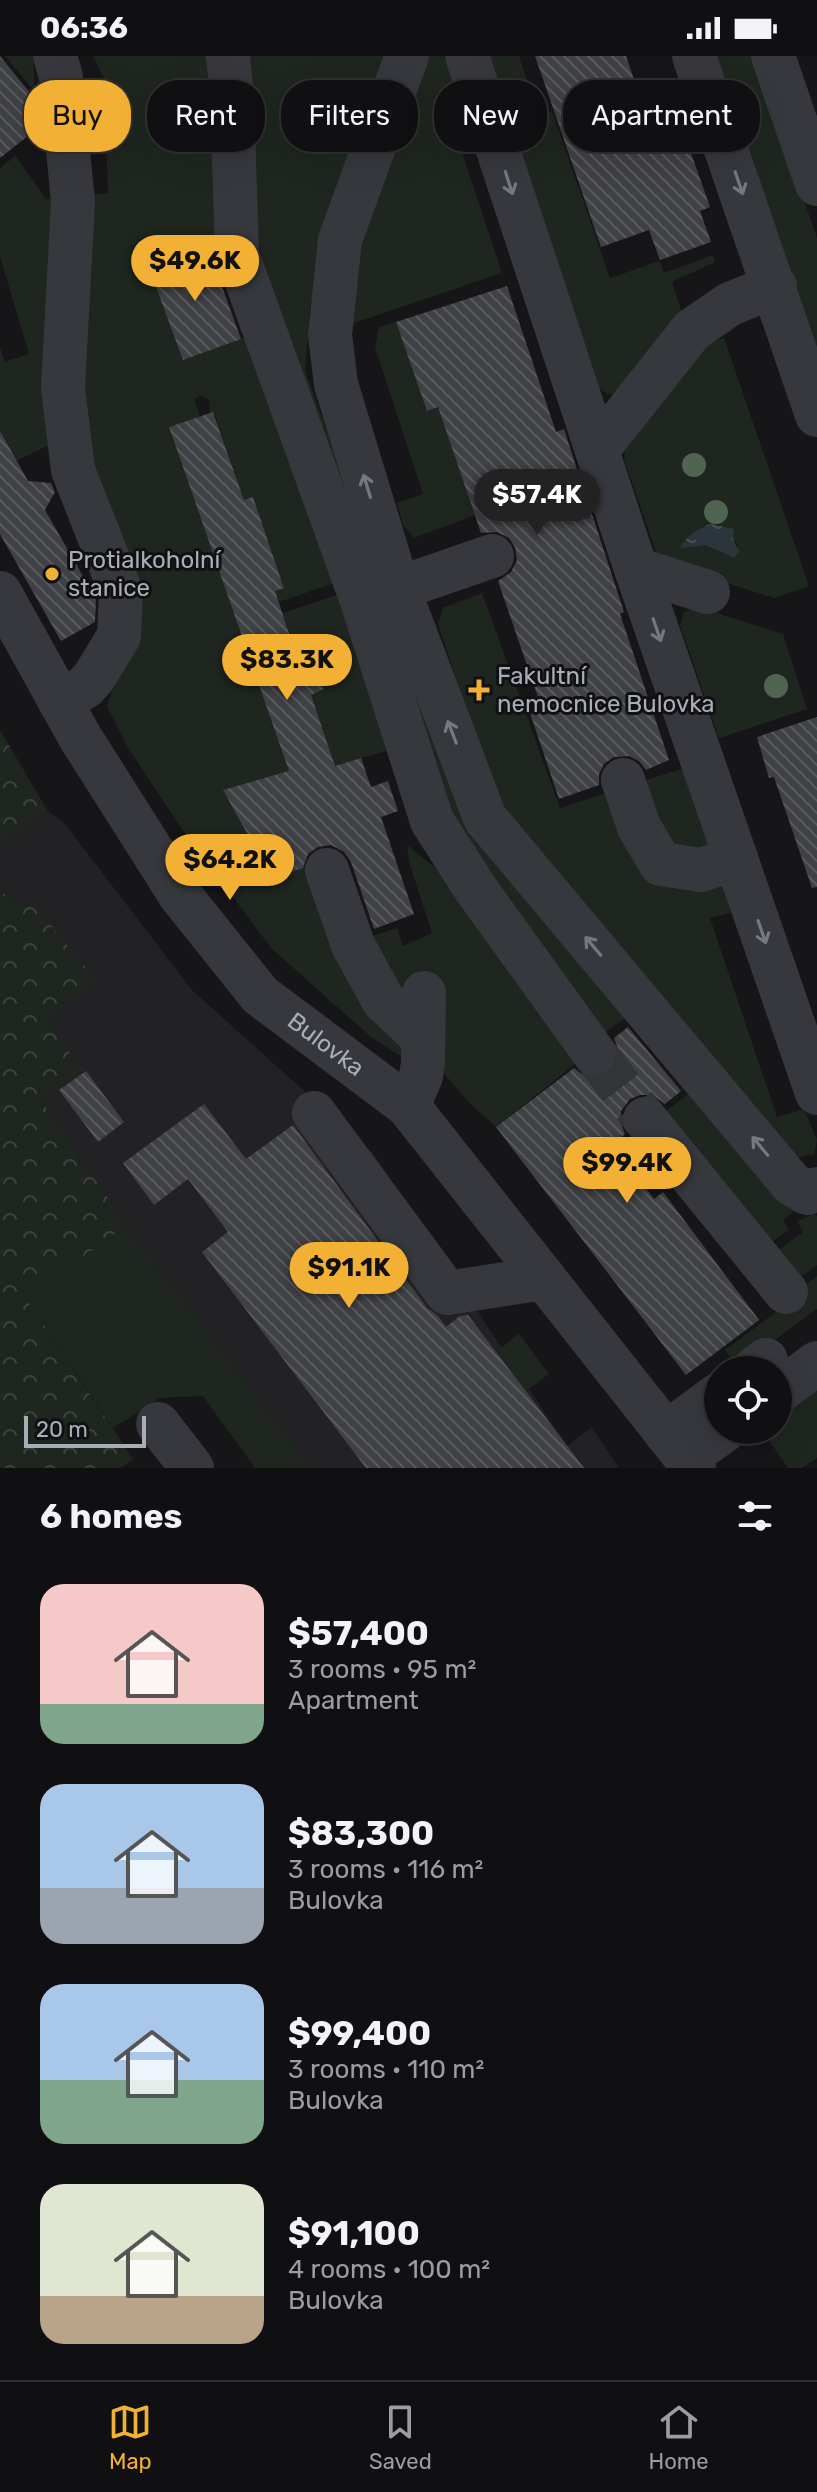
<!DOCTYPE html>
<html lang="en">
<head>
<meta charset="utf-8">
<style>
  body { margin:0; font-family:Rubik,sans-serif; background:#1e1e20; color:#f1f3f6; height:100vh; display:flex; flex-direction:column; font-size:30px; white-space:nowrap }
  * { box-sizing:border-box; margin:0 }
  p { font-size:26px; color:#9c9d9f }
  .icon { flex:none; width:44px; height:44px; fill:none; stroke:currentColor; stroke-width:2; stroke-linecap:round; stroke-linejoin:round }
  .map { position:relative; height:1412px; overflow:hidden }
  .details { display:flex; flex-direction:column; background:#101012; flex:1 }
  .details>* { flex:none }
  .hud { position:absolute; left:24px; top:24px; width:770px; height:72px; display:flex; gap:16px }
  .tools { position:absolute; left:704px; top:1300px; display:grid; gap:16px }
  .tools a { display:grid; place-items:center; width:88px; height:88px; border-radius:50%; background:#101012; box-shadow:0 8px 32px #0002,0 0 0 2px #303032; font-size:40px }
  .scale { position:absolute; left:24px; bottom:20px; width:122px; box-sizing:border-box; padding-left:8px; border:4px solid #a8adb8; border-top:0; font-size:22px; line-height:28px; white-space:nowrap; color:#a8adb8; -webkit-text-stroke:6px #111113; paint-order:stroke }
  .price { position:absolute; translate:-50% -68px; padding:0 18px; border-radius:28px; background:#f2b134; color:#111; font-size:26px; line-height:52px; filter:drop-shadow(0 2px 4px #0008) }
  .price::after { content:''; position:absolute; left:50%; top:48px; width:24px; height:18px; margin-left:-12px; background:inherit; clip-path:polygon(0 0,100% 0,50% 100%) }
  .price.selected { background:#222; color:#fff }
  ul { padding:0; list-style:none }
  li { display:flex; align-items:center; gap:24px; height:200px; padding:0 40px }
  li span { display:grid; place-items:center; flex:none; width:224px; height:160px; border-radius:24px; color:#555 }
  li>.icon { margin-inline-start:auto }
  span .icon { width:96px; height:96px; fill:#fffc; stroke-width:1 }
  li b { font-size:34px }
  h2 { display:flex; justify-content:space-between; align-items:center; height:96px; padding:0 40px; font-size:34px }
  .chip { padding:0 28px; border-radius:32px; background:#101012; box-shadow:0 8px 32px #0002,0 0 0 2px #303032; font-size:28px; line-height:72px }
  .chip.selected { background:#f2b134; color:#111 }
  .status { display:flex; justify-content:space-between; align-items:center; height:56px; padding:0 40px; background:#101012; direction:ltr }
  .status svg { height:22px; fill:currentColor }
  .tab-bar { display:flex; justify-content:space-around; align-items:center; height:112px; border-top:2px solid #303032; background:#101012; font-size:22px; color:#9c9d9f }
  .tab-bar a { display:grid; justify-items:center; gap:4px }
  .tab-bar .selected { color:#f2b134 }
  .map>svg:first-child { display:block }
</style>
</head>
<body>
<div class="status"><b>06:36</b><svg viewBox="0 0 49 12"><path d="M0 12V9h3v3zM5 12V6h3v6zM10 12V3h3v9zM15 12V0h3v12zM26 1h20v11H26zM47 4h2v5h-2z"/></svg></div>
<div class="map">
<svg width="817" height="1412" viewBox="0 0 817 1412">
  <defs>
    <pattern id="forest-crowns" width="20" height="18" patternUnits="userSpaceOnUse" patternTransform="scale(2)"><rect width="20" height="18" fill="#1e261f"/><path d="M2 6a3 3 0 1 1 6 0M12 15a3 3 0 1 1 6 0" fill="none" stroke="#3c433d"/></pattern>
    <pattern id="water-ripples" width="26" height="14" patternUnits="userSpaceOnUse" patternTransform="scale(2)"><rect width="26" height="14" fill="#2c353c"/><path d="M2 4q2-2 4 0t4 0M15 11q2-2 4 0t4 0" fill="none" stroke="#485056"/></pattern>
    <pattern id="building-back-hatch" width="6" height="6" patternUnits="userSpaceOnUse" patternTransform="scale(2)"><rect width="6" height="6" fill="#404145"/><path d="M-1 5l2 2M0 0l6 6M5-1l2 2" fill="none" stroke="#595a5e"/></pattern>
  </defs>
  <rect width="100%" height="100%" fill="#161618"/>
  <path fill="#222225" d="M47,754L65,768L192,934L373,1097L567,1390L592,1371L619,1412H312L127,1170L40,1043L45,965L39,855L0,836V792Z"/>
  <g fill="#1e261f" fill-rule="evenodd">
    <path d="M5,0H33L35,36Z"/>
    <path d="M93,0H207L221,186L150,212L183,304L254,278L337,526L279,546L275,535L284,531L253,441L244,444L214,356L210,357L209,344L201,340L194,343L200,360L169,371L293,726L268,721L224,734L272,821L310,809L338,891L397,872L403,890L432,877L409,806L407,789L456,829L588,998L496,1071L466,1044L431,1001L414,1008L372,982L271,892L179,769L127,690L107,651L115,623L133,591L54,420L47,390L0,413V291L5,306L29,298L0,201V113L15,99L46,143L108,137L104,23Z"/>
    <path d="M243,0H397L325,173L310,252L305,315L353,445L330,420L259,192Z"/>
    <path d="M427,0H444L466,67L454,72L502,217L345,270L358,191Z"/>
    <path d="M488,0H519L539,59L552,55L610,222L660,205L664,217L713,199L715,206L672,226L681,254L622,335L614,339L604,336L599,331Z"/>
    <path d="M711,0H754L817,182V314Z"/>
    <path d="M396,266L427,354L438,351L475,459L414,482L403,469L397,447L423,438L375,291L379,271Z"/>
    <path d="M724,282L809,530L774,542L667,508L656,496L624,403L626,384L687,294ZM703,470L733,474V482L738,489L734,502L705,489L683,486Z"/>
    <path d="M482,537L560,752L687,711L738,855L710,862L777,1061L804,1053L817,1084L814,1098L799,1101L784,1099L517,778L490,728L438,567L443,552Z"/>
    <path d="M340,538L389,694L335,710L311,639L324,632L315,607L300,610L283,557Z"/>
    <path d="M698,551L783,578L807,653L719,682L680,569L684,556Z"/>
    <path d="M403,615L474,760L638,954L599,980L453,762Z"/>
    <path d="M697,1031L799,1151L783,1164L789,1174L771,1187L662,1058Z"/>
    <path d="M813,1158L817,1160V1209L796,1225L776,1196L803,1176L797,1165Z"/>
    <path d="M127,1170L312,1412H255L203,1340L160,1342L113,1372L25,1241Z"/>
    <path d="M817,1220V1253L738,1311L725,1294L779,1254L781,1248Z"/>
    <path d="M519,1278L549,1318L526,1335L496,1296Z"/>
    <path d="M817,1331V1402L801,1412H788L762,1374H778V1360Z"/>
  </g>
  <g fill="url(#forest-crowns)">
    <path d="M0,674L47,754L0,792Z"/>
    <path d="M0,836L39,855L96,924L46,965L82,1013L40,1043L127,1170L25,1241L133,1403L120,1412H0Z"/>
  </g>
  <path fill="url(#water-ripples)" d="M711,468L734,473L733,482L739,496L734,502L705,489L680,492C685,481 700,471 711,468Z"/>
  <g fill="url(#building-back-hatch)">
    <path d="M0,0L35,43L38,72L0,102Z"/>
    <path d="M535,0H626L651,74L680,66L710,151L700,155L711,186L660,204L649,174L601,191Z"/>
    <path d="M212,189L213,206L241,283L183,304L149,212Z"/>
    <path d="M507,230L556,376L564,373L580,423V459L591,455L624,556L620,558L669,704L646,714L639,705L629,700L614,701L604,708L599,718V729L559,743L529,654L541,650L498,525L511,516L517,504L515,491L509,482L497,476L481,477L438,351L427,355L396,266Z"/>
    <path d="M213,356L244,444L253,441L284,532L275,535L300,610L315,607L324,633L311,639L335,710L361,702L371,731L388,725L398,755L381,761L414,858L374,873L351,806L344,796L331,789L318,791L308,798L303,812L272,822L223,734L289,715L169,371Z"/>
    <path d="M0,375L28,425L51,427L55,436L45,454L96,543L95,566L61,585L0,478Z"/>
    <path d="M817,661V831L812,832L774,721L769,722L757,681Z"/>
    <path d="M628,971L681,1035L665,1048L653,1039H640L630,1043L621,1055V1068L625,1078L614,1088L654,1143L663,1136L759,1264L686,1319L496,1071L574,1012L583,1019L596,1022L609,1017L616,1008L619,995L614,982Z"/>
    <path d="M86,1015L124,1066L98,1086L59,1034Z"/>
    <path d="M204,1048L246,1103L293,1069L427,1252L438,1260L446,1271L460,1260L468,1259L584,1412H366L202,1196L228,1176L188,1123L154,1149L123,1107Z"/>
  </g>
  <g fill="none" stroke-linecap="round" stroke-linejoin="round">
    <path stroke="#333438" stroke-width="44" stroke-dasharray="44 22" stroke-linecap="butt" d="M594,997L645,1063"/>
    <g stroke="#37383d" stroke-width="44">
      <path d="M55,0L61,21L73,146L63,332L73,414L121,536L119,580L94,621L85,631L60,646"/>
      <path d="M228,0L232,40L237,198L362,545L492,500"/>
      <path d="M407,0L340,184L330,279L336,328L398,532L485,762L792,1128L807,1137L817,1133"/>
      <path d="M467,0L636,513L817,1037"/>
      <path d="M694,0L817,359"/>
      <path d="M773,0L817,128"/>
      <path d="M597,394L692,274L730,248L775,230"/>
      <path d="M636,513L708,536"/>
      <path id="s1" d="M0,537L80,681L180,839L260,939L408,1050L694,1412"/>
      <path d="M362,545L432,765L475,832L594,997"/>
      <path d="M623,724L639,771L661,808L701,814L736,802"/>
      <path d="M327,814L353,889L383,944L423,982"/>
      <path d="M408,1050L421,1020L423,1007L424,937"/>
      <path d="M314,1057L447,1237L544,1222"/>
      <path d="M645,1063L786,1236"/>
      <path d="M753,1314L766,1304"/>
      <path d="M778,1336L817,1307"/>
      <path d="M158,1368L192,1412"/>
      <path d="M666,1377L718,1339"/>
      <path d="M686,1402L725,1374"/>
    </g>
  </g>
  <g fill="#506452">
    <circle cx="694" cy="409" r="12"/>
    <circle cx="716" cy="456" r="12"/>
    <circle cx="776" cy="630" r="12"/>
  </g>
  <defs><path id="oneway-shaft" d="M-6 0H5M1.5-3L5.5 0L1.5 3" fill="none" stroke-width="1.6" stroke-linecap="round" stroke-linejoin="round" transform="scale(2)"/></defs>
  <g stroke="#757881">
    <use href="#oneway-shaft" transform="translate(509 127) rotate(72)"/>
    <use href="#oneway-shaft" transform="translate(739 127) rotate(71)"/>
    <use href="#oneway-shaft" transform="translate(367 430) rotate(-107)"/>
    <use href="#oneway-shaft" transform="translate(657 574) rotate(71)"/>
    <use href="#oneway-shaft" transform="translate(452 676) rotate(-111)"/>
    <use href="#oneway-shaft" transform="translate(762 876) rotate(71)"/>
    <use href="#oneway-shaft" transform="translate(593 890) rotate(-130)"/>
    <use href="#oneway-shaft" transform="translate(760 1090) rotate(-130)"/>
  </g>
  <g fill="#f2b134" stroke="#111113" stroke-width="3">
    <circle cx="52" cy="518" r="8"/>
    <path d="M475 622h8v8h8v8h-8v8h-8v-8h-8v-8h8z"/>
  </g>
  <g text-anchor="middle" stroke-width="6" stroke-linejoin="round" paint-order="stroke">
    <g font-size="24" fill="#a8adb8" stroke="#111113" text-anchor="start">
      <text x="68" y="512">Protialkoholní<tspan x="68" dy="28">stanice</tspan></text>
      <text x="497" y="628">Fakultní<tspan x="497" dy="28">nemocnice Bulovka</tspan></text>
    </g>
    <g font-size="24" fill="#a8adb8" stroke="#111113">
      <text dy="8" stroke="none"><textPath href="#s1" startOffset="562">Bulovka</textPath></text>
    </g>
  </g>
</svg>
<div class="tools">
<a><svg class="icon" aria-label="locate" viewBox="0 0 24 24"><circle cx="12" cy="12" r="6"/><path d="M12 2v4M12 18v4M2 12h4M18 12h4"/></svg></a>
</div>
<div class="scale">20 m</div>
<b class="price" style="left:195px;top:247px">$49.6K</b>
<b class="price selected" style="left:537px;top:481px">$57.4K</b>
<b class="price" style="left:287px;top:646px">$83.3K</b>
<b class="price" style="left:230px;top:846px">$64.2K</b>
<b class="price" style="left:627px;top:1149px">$99.4K</b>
<b class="price" style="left:349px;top:1254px">$91.1K</b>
<div class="hud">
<a class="chip selected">Buy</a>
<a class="chip">Rent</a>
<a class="chip">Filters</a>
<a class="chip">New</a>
<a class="chip">Apartment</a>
</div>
</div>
<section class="details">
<h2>6 homes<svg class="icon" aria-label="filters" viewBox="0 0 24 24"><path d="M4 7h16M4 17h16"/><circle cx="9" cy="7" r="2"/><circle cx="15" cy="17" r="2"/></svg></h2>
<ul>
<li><span style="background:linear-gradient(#f6c9c9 75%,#7fa58c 0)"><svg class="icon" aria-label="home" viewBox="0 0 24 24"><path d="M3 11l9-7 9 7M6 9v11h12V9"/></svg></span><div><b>$57,400</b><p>3 rooms · 95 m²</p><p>Apartment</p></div></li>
<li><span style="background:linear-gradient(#a9c7e8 65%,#9aa5b1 0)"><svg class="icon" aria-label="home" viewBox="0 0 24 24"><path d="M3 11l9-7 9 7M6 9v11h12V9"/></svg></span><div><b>$83,300</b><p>3 rooms · 116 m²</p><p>Bulovka</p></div></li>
<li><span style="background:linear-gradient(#a9c7e8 60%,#7fa58c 0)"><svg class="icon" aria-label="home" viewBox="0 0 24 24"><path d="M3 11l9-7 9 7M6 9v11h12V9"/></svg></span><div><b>$99,400</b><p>3 rooms · 110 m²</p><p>Bulovka</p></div></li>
<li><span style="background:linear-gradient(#dfe7d0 70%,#b9a48a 0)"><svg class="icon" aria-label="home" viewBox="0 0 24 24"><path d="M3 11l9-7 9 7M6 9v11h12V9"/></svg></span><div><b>$91,100</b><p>4 rooms · 100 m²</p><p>Bulovka</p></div></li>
</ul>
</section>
<nav class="tab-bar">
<a class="selected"><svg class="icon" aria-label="map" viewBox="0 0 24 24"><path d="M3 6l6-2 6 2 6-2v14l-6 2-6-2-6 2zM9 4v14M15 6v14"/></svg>Map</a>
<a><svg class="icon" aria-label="saved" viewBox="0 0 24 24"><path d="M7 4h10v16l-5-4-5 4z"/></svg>Saved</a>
<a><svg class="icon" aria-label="home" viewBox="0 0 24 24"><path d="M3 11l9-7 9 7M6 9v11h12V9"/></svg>Home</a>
</nav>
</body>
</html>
